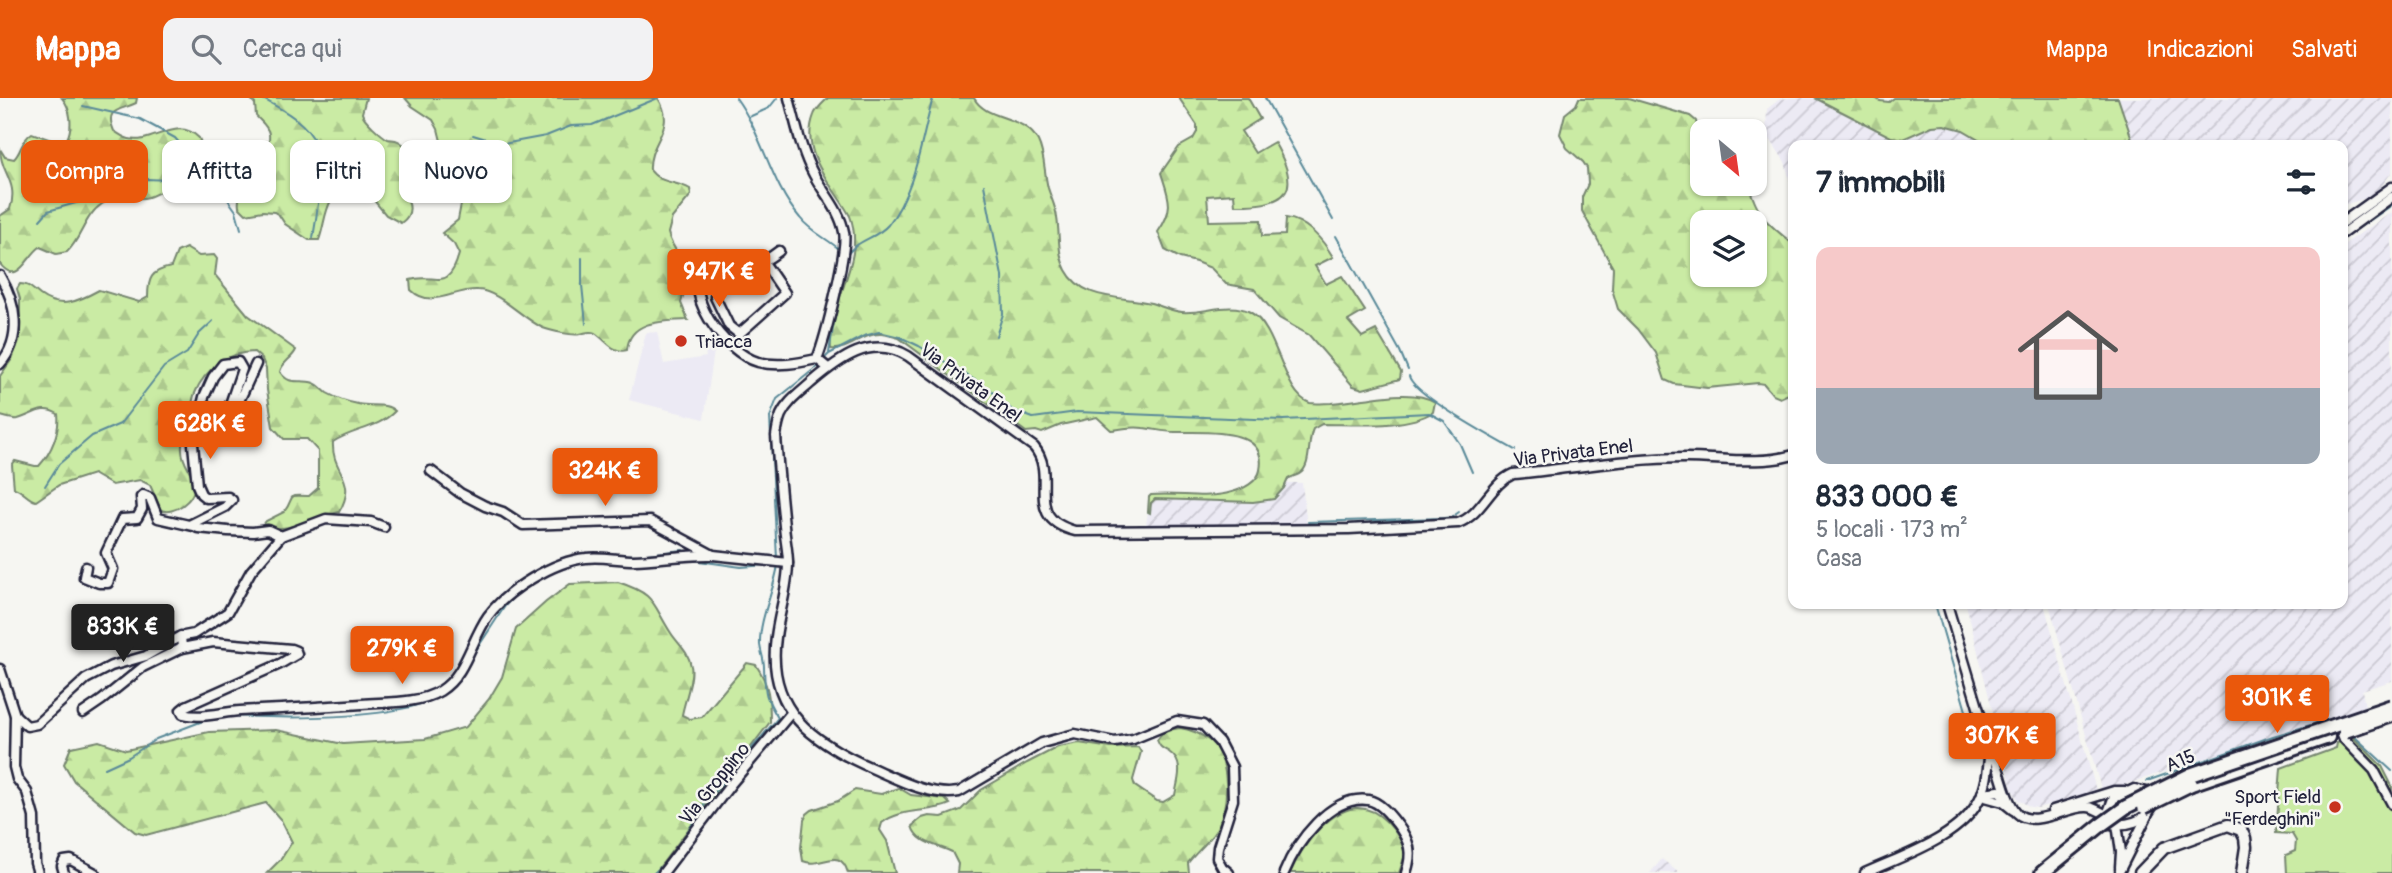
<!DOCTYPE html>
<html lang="it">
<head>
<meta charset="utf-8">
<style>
  body { margin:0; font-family:Pangolin,sans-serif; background:#f2f2f3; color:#1f2937; height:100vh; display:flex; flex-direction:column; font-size:26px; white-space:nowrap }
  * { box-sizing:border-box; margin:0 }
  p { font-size:23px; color:#747a83 }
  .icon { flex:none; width:38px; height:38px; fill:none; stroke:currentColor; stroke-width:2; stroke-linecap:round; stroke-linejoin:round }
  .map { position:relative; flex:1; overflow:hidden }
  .panel { position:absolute; left:1788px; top:42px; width:560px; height:469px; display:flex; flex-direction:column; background:#fff; border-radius:14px; box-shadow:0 2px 5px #0004 }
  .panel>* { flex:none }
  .banner { position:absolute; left:21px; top:42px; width:665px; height:63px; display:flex; gap:14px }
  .needle { width:46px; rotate:151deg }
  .fabs { position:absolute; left:1690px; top:21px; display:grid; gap:14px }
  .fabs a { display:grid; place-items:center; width:77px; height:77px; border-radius:14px; background:#fff; box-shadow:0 2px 5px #0004; font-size:35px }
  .price { position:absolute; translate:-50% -60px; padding:0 16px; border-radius:7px; background:#ea580c; color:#fff; font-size:23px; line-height:46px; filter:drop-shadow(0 2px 4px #0008) }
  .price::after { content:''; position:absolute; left:50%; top:42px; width:21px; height:16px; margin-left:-10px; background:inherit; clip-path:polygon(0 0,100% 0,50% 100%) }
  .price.active { background:#222; color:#fff }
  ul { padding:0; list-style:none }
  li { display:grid; align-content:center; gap:14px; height:371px; padding:0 28px }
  li span { display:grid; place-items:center; height:217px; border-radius:14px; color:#555 }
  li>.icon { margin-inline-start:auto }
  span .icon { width:126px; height:126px; fill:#fffc; stroke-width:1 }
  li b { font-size:30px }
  h2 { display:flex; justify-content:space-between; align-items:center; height:84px; padding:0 28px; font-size:30px }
  .tag { padding:0 24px; border-radius:14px; background:#fff; box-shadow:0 2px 5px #0004; font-size:24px; line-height:63px }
  .tag.active { background:#ea580c; color:#fff }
  header { display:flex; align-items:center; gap:42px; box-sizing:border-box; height:98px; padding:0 35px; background:#ea580c; color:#fff }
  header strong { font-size:33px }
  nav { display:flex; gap:38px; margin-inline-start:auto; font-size:24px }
  .search { width:490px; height:63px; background:#f2f2f3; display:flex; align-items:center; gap:18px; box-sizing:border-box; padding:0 24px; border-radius:14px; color:#747a83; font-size:26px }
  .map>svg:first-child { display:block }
</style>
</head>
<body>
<header>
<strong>Mappa</strong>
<div class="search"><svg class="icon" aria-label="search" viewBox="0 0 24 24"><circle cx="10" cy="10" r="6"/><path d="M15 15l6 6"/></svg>Cerca qui</div>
<nav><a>Mappa</a><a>Indicazioni</a><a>Salvati</a></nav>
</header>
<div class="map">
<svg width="2392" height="775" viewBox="0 0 2392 775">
  <defs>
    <pattern id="industrial-furrows" width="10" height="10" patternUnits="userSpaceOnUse" patternTransform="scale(1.75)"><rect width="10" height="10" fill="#eceaf4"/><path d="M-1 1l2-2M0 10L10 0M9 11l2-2" fill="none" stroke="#cac8d2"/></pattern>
    <pattern id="forest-firs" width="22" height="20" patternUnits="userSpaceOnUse" patternTransform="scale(1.75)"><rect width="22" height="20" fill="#caeba4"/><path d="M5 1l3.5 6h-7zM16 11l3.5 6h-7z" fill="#adc98e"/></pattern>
  </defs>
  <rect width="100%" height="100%" fill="#f6f6f2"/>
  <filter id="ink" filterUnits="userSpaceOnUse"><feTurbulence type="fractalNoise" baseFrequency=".0143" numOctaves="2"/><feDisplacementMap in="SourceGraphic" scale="14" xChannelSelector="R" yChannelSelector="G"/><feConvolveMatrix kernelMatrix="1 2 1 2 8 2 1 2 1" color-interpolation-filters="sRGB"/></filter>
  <g filter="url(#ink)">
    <path fill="#eceaf4" d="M657,234L664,266L706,259L704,250L715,247L704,321L629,302L646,235Z"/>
    <g fill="url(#industrial-furrows)">
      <path d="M1790,0H1815L1913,38L1932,28L1944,27L1963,32L1989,47H1794V99L1785,64L1766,35L1767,11L1780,1Z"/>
      <path d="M2118,0H2392V74L2374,98L2343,107V47H2134Z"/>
      <path d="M2392,114V583L2362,592L2365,609L2102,694L2049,506H2343V147Z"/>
      <path d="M1286,385H1302L1307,428L1145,433L1148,414H1150L1151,405L1155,401L1253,404L1284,390Z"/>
      <path d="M1966,506H2044L2096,692L2038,710L2031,709L2018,702L2012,691Z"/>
      <path d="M1662,761L1679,775H1650Z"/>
    </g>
    <g fill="url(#forest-firs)" stroke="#768670" stroke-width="2" fill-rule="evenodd">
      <path d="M62,0H137L136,5C120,13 104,10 114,33C119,36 124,40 129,41C153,47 177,17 199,40L201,45L199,62L174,74L169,89C161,93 153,99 144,100C127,102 119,95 102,106C84,118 82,140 67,154L56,156L40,149C27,158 18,189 0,166V118L10,111C19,83 0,75 0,51L5,59L14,61C22,53 21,42 32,35L57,44L67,41C73,29 71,10 62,0Z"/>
      <path d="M250,0H366L362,15C363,21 382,38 388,41C391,42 395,41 398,43C405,46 408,54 416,55C425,56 434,53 441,62C449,71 443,85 431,86C423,86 417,83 409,84L404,93C410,105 414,116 401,125L386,117L372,100H361L350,89C323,97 327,121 319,142H309L285,126L279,117L274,114L263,113L246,116L239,109C235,82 272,64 269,36C268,28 260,23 256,18L255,6Z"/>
      <path d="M405,0H658C678,31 648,43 650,72C660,86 676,83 690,91L691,97L672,120L668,135C671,150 683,160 690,174L681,205L688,222C664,223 629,222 627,252C613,256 606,242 595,235C589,232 586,235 580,236C573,238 551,233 543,230C523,221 499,193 478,192C456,190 431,212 411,192L410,182C435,174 448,196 459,156L454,146L442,135L458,122L462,101L455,86L453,59L442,47L438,31L433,22L412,8Z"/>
      <path d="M828,0H974C986,23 1024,16 1038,43C1045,57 1044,75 1048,90C1051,100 1056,109 1057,120C1060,137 1057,156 1066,172C1082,203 1123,198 1151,205C1161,208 1171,213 1182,214C1203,216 1230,203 1250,214C1279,230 1282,296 1310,305C1316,306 1325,305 1331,305C1361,304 1410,288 1435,304L1433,314C1406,331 1354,326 1322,326L1313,331C1307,343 1312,369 1299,376C1295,378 1291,379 1288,381L1284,390L1274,401L1253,404L1155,401L1151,405L1150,415L1148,414L1149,399L1151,397C1178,394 1205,402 1232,394C1243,391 1258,384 1260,372C1269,327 1201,335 1175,334C1164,334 1154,331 1143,330C1133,328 1121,331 1111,332L1097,319L1061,327L1042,335L1036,333L1026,334L899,240C893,239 887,236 881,236C862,235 850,253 831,251C826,206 867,163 850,118C833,87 799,56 814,17C816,11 823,5 828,0Z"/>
      <path d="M1179,0H1248L1260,21L1241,33L1255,55L1274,44C1302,92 1290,108 1235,107L1234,96L1207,98L1209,123L1261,122L1262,138L1285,137L1286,120C1306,122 1323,142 1333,159L1315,168L1326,186L1342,178L1365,213L1348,223L1362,239L1376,232L1401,274L1400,281L1363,291L1353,288L1309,237L1279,220L1254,191L1226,186L1211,170L1196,164L1180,160L1165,152L1158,134C1175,110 1169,100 1161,75L1179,49L1193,41L1197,34V27Z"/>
      <path d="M1579,0H1629L1690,18L1696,23L1698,36L1703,43V86H1748C1760,123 1766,123 1794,147L1793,294L1780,300L1773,297L1764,286L1758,285L1707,290L1674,286L1665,282L1656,255L1638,231L1618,211L1612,191L1613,170L1582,113V99L1588,86L1587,70L1583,64L1567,50L1560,36L1565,16L1576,7ZM1703,124H1755V177H1703Z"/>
      <path d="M1815,0H1875L1880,3L1889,4L1894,0H2118L2134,47H1989L1963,32L1944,27L1932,28L1903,41L1891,39Z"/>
      <path d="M186,150L199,158L214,157L217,161L215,177L248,217L296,252C292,261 282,264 280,274C290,289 300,280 314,285C319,287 323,292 327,295C336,300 348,304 358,306C371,309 386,304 395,313C378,331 352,331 333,344C331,375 359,380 339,414C318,418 282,438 263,427L266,423L284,414C297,397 284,397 309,398L318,390V353L307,341H284L273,329L267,292L266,271L262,261L254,254C228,254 205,271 195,295C192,301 192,309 191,316C187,328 181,338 182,352C182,366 193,374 195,387C196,401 173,418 161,412L150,387L140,382L112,387L93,376L59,387L36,403C27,401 23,392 14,390L12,367L15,363L35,368H39C52,354 60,333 58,316C42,306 33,317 18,321C13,322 6,319 0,318V278L12,261L20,240V201L17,191L20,186C29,186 32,191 40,197C60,212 79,203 99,192L139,204L148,199C148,180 151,173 171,169L177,154Z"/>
      <path d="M618,484C657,497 651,504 671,535C678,546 689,554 691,568C694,580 684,604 682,617L690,621L702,619L747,565L756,567C769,586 770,601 770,624L655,775H267L281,761L292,744L281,722L266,705L146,737L135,734L74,683L64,666L71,649L99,643L126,652L209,634L276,632L343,646L425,641L466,629L489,601L502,579L516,531L546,504L570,486Z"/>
      <path d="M1180,630C1189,631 1202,636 1210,643C1231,661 1230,710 1216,732C1209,744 1196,754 1188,765L1189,775H957L958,766L952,754C939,747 917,746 912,728L922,720L929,718L942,719L961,712L981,692L1027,665L1058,649L1079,645L1111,650L1138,649L1141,654L1133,682L1135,688L1157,703L1163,704L1175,697C1178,681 1185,665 1169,654C1162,650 1160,650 1157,642C1162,634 1170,631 1180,630Z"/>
      <path d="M899,690L911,697L945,701L950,706C928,716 902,709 882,725L880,732L887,743L895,775H848C840,747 821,771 803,763L801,750L804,722L807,716L812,712L838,703L855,692L881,696Z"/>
      <path d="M1355,710C1379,708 1401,735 1405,757L1399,775H1290C1302,749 1325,715 1355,710Z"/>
    </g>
    <path fill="#caeba4" stroke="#768670" stroke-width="2" d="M2353,639L2382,668L2392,688V775H2287L2286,757L2295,753L2296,743L2292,736L2276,735L2281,670L2336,650L2337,645Z"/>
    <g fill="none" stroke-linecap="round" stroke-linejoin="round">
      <g stroke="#5a8a99" stroke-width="2">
        <path d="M261,0C281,11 306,23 316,46C325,67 317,117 313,140"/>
        <path d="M736,0C763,37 770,85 800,120C810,133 826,140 839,151"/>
        <path d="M1265,0L1333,122"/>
        <path d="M83,8L140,21L175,40L226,99L236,113L241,131"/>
        <path d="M749,19L769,10L777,0"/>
        <path d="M473,37L503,46L546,38L571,28L592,27L658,0"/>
        <path d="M984,87L1002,178L1003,216L996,238"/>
        <path d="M40,122L48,113L83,103L106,93L131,88L147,81L169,82L193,75L203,78L211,84"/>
        <path d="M1336,138L1400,253L1408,272"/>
        <path d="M2343,141L2392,107"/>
        <path d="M846,159C855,142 876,141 888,127C916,92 921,42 933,0"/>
        <path d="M582,160V187L586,226"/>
        <path d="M829,255L837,205"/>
        <path d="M824,261L829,256L864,238L879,234L900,239L919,248L988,290L1012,312L1033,320L1077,314L1283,322L1429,315L1444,323L1460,346L1472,374"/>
        <path d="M1409,278C1413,296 1495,341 1515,352"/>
        <path d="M45,388L59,366L92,338L120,326L164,269L187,255L199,236L213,223"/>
        <path d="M1308,424L1444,420L1452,419L1459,414"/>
        <path d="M609,456L638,457L683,452L685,455"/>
        <path d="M777,461L770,319L777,301L818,268"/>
        <path d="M692,462L741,469L766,467"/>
        <path d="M1935,506L1973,637"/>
        <path d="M471,560L505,508L516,496"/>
        <path d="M230,618C276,620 424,625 452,588"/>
        <path d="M2354,638L2392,673"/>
        <path d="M105,670L129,659L156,641L208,621"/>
        <path d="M2147,683L2273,638L2334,620"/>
        <path d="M680,746L708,701L778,620C764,597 765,595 764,569C764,561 761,555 760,547C759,521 774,493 778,467"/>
        <path d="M654,775L666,764"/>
      </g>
      <defs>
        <g id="minor">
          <path d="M789,0C796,26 801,53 814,77C824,96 840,112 844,134C848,151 825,242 817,261L828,270"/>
          <path d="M2343,124L2392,89"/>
          <path d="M2343,135L2392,99"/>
          <path d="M779,153C759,168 739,181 718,162L710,163C675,192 726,255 758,264C778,269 798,265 817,261"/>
          <path d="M0,178C16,205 23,240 0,266"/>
          <path d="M715,199L729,228L739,236L785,195L763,163"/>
          <path d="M256,266L228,327L225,326V321L242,271L238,264L223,266L213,279L204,299L193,346L197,387L201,396L206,400L228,399L232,402L225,409L191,426L198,430L228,433L253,434L268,432L281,438"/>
          <path d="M431,373L460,395L485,408L503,414L523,427L650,423L713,457L788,465"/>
          <path d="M86,469L84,479L99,485H108L113,471L106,455L122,421L137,420L142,411L141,399L143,397L150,400L158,420L193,428"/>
          <path d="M1947,506L1990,649C2000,667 2004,701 2017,715C2033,731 2068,708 2087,709C2094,709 2100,714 2107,717"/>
          <path d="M181,538L182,550L213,544L291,551L296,553L297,556L280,566L186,608L181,612L183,616C201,621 222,614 240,613C281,611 321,609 362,606C387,604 418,606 440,593C466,577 471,542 488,518C507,492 554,463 586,460C602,458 618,462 634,462C661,461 687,456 713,457"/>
          <path d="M0,571L15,617L14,669L17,681L27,694L34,719L35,765L38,775"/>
          <path d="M83,615L102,602L143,569L182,550"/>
          <path d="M15,617L27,628L37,626L86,581L111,568L146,558L179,539L194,536L228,514L251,473L281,438L326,421L371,424L384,429"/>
          <path d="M2340,631L2344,641L2374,672L2392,706"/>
          <path d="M2134,691L2147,694L2152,709C2144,724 2127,728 2111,726L2107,717L2113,701Z"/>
          <path d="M1982,695L1999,693L2007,701"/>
          <path d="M1981,698L2003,704L2013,712"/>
          <path d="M2053,712L2114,693H2125"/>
          <path d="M2117,726L2121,754L2120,769"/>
          <path d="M2120,772L2147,718"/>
          <path d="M64,775L62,768L64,763L71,762L95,775"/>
          <path d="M663,775L731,686L791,615"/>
          <path d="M1229,775L1222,769L1217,760L1218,749L1233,702L1232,669L1219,644L1203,627L1177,623L1133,641L1115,644L1075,636L1042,645L959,694C931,699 899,682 874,671C813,645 766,612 776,539C779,514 788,490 788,465C788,453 785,441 784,428C781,398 778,368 776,338C777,331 778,324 781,317C787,304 800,295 811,285C839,261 871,236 908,258L1034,349C1059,379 1021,419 1075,433L1349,431L1458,425C1482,417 1490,386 1513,376C1570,371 1628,360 1686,360C1721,360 1759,367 1794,357"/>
          <path d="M1284,775C1296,745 1330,697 1368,702C1380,704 1390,717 1397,726C1410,743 1413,755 1406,775"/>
          <path d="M1865,775C1902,758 1960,740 1979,702C1988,686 1988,667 1990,649"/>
        </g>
        <path id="major" d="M2140,775L2164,750L2228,727L2241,732L2245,740L2246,749L2242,775"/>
        <g id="highway">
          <path d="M2191,686L2328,639"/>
          <path d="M2042,775L2101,727"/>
        </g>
      </defs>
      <use href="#minor" stroke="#22223b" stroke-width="13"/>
      <use href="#major" stroke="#22223b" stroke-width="15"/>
      <use href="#highway" stroke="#22223b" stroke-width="18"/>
      <use href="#minor" stroke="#f6f6f2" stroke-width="8"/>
      <use href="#major" stroke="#f6f6f2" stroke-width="10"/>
      <use href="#highway" stroke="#f6f6f2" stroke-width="12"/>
      <defs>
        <g id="highway-bridge">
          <path d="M2345,633L2392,617"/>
          <path d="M2144,709L2191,686"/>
          <path d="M2101,727L2126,709L2190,677L2392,608"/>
        </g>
      </defs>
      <use href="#highway-bridge" stroke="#22223b" stroke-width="18" stroke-linecap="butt"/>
      <use href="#highway-bridge" stroke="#f6f6f2" stroke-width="12"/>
    </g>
  </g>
  <g fill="#c8321e" stroke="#f6f6f2" stroke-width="2.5">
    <circle cx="681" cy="243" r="7"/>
    <circle cx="2335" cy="709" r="7"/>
  </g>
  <g text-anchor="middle" stroke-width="5" stroke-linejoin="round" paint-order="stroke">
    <g font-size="19" fill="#22223b" stroke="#f6f6f2" text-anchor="start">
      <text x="695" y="250">Triacca</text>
      <text x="2321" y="705" text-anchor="end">Sport Field<tspan x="2321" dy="22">"Ferdeghini"</tspan></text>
    </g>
    <g font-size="19" fill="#22223b" stroke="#f6f6f2">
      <text transform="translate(971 284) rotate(36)" y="7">Via Privata Enel</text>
      <text transform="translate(1573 354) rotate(-7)" y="7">Via Privata Enel</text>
      <text transform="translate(2180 662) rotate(-23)" y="7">A15</text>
      <text transform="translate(714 685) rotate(-51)" y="7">Via Groppino</text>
    </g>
  </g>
</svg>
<div class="fabs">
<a><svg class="needle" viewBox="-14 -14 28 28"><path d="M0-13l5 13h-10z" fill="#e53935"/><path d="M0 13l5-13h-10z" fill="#747a83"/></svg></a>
<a><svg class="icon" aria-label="layers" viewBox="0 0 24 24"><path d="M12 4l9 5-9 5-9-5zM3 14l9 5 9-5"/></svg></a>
</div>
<b class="price" style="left:719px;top:211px">947K €</b>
<b class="price" style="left:210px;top:363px">628K €</b>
<b class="price" style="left:605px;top:410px">324K €</b>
<b class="price active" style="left:123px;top:566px">833K €</b>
<b class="price" style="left:402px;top:588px">279K €</b>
<b class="price" style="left:2277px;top:637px">301K €</b>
<b class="price" style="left:2002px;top:675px">307K €</b>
<div class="banner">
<a class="tag active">Compra</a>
<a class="tag">Affitta</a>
<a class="tag">Filtri</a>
<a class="tag">Nuovo</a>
</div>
<section class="panel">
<h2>7 immobili<svg class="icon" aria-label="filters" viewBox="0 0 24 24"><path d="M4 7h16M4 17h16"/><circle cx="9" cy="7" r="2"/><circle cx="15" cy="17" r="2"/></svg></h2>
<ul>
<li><span style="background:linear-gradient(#f6c9c9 65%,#9aa5b1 0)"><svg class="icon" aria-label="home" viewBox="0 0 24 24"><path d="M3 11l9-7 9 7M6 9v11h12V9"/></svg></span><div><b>833 000 €</b><p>5 locali · 173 m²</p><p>Casa</p></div></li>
</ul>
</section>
</div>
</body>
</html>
